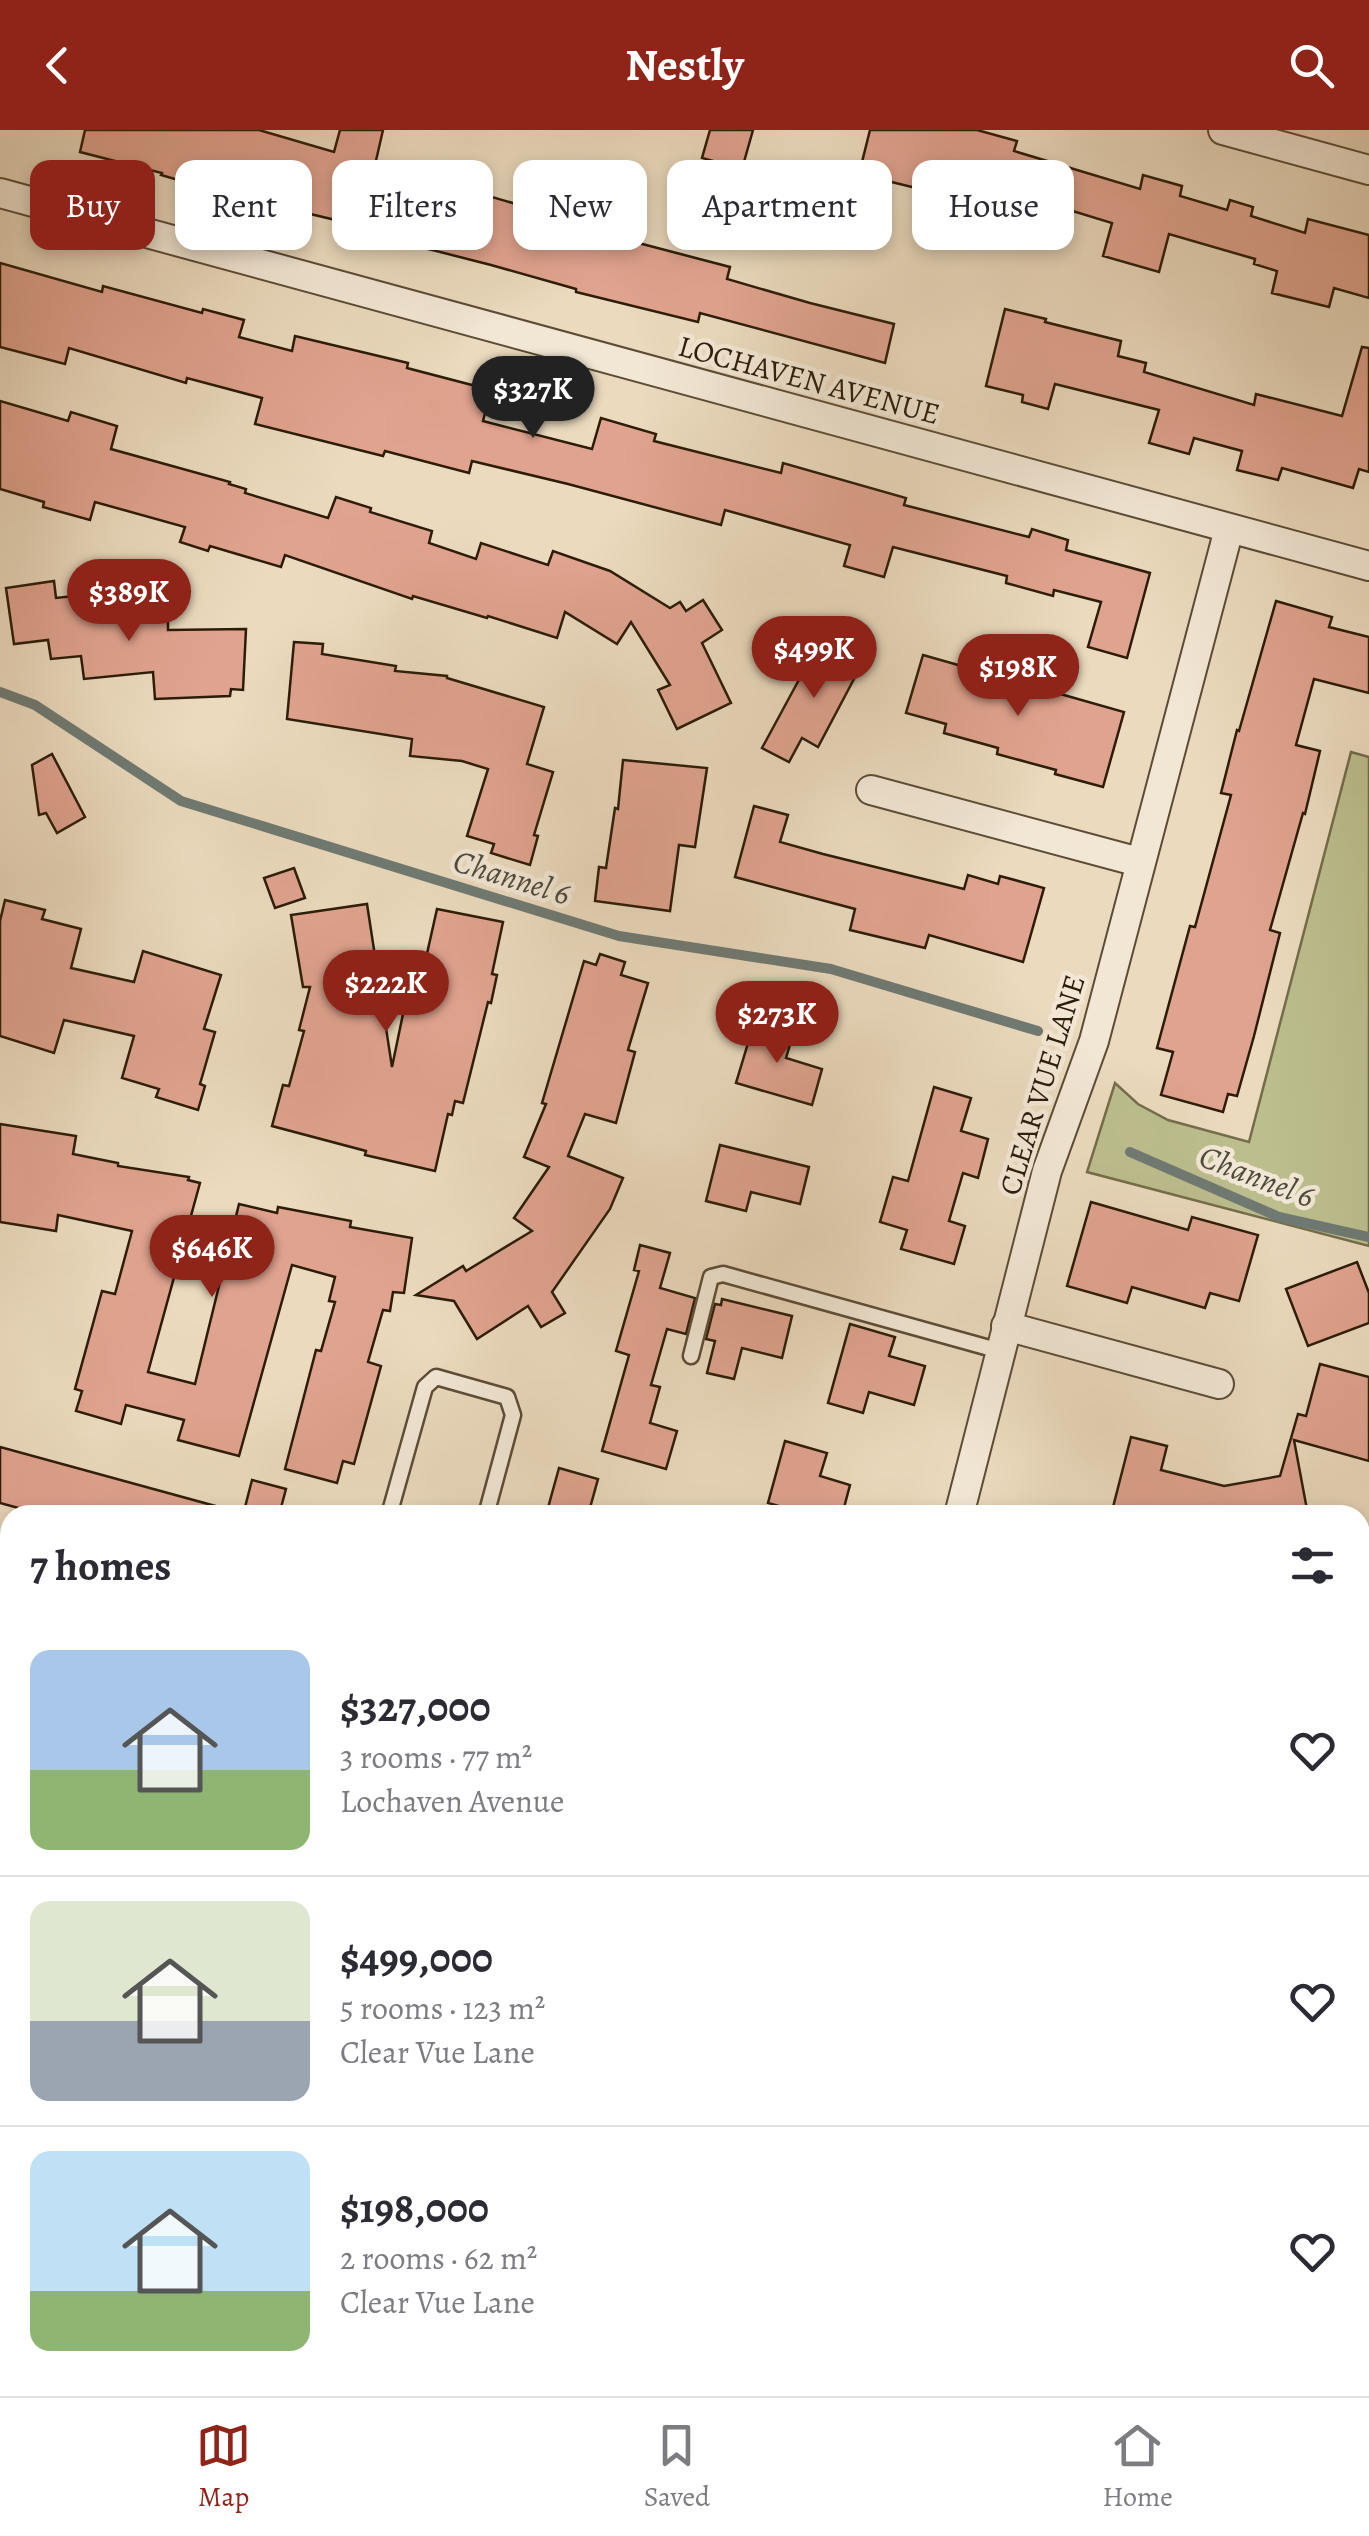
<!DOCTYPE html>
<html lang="en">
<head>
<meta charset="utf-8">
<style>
  body { margin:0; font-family:Alegreya,serif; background:#f2f2f3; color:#2b2b33; height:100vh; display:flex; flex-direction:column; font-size:38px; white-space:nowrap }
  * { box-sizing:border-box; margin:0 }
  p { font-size:32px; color:#7c7c81 }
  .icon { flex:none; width:55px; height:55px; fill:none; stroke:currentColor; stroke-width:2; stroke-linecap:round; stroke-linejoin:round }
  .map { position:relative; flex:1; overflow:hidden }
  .drawer { position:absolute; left:0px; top:1375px; width:1370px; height:892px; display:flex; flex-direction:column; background:#fff; border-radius:30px 30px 0 0; box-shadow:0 5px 15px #0003 }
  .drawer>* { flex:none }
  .guide { position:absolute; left:30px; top:30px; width:1310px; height:90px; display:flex; gap:20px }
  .price { position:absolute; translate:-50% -85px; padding:0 22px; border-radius:35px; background:#8f2418; color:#fff; font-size:32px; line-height:65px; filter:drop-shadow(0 2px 5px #0008) }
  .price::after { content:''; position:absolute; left:50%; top:60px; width:30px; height:22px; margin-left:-15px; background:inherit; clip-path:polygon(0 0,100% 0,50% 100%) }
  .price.active { background:#222; color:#fff }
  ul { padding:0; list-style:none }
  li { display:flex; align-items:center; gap:30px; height:250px; padding:0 30px }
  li+li { border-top:2px solid #e1e1e2 }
  li span { display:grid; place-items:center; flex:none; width:280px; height:200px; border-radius:20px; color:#555 }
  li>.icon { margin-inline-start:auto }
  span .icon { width:120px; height:120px; fill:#fffc; stroke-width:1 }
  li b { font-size:42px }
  h2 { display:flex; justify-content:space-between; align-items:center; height:120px; padding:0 30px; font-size:42px }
  .chip { padding:0 35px; border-radius:20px; background:#fff; box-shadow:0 5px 15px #0003; font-size:35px; line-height:90px }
  .chip.active { background:#8f2418; color:#fff }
  header { display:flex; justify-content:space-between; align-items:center; height:130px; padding:0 30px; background:#8f2418; color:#fff; font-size:45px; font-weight:600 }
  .dock { display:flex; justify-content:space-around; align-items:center; height:140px; border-top:2px solid #e1e1e2; background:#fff; font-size:28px; color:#7c7c81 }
  .dock a { display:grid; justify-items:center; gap:5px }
  .dock .active { color:#8f2418 }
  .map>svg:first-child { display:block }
</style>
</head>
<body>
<header><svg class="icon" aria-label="back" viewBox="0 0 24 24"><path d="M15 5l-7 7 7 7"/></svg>Nestly<svg class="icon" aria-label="search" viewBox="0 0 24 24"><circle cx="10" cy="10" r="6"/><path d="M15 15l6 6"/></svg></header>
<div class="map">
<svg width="1369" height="2266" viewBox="0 0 1369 2266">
  <rect width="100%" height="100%" fill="#ebdabe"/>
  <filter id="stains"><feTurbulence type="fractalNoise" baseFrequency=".002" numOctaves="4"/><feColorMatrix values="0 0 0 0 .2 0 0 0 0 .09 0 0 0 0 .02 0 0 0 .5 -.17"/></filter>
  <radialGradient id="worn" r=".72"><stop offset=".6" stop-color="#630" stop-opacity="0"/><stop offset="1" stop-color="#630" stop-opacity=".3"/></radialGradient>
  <g fill="#bcbe8e" stroke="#746d4b" stroke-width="2.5">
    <path d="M1351,622L1369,627V1116L1087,1042L1115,953L1138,974L1168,990L1249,1012Z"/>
    <path d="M1369,1437V1927L1360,1924V1471Z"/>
  </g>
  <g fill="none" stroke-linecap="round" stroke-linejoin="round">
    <g stroke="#6f7a73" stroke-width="10">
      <path d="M0,562L35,575L181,671L619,806L831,839L1038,901"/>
      <path d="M1130,1022L1279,1087L1369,1107"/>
    </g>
  </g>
  <g fill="#e0a38f" stroke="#2c1c08" stroke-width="2.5">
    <path d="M85,0H259L334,22L340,0H383L372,48L419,59L420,53L460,63L461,58L592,96L597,80L637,90L631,111L730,137L727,149L810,173L894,194L885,233L700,183L698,192L576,162V159L491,135L405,113L407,107L285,78L284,81L161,45L162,43L80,22Z"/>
    <path d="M710,0H753L742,39L702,28Z"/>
    <path d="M870,0H977L1017,11L1014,21L1140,59L1143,45L1182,56L1180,66L1227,80L1230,70L1253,77L1251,86L1305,103L1308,89L1369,105V168L1334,158L1329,177L1272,163L1277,141L1254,134L1255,129L1169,104L1159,142L1103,126L1112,93L1004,60L1000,74L918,51L916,58L859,44Z"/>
    <path d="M0,133L102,162L103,156L202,183L203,179L244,190L239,207L292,221L295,206L408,233L407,238L491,260L483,291L592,319L601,288L656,304L654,311L781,343L783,333L906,368L904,375L1029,407L1032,399L1068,410L1066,420L1150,443L1127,528L1088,517L1101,472L1054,460L1053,466L1006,453L1007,446L893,417L884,447L844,436L850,415L725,380L721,395L568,354L472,331L469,343L385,321L383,326L255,294L262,268L187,248L186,253L69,218L65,234L0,217Z"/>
    <path d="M1005,179L1046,189L1045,192L1121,211L1118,226L1146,233L1144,242L1254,275L1256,264L1342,286L1362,217L1369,218V342L1359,339L1353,358L1282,338L1278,350L1237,340L1242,321L1194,308L1189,324L1149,313L1159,280L1055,254L1048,279L1022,272L1023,265L986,256Z"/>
    <path d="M0,271L68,291L71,282L117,296L111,319L230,352L229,354L246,359L245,363L328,388L336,367L371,378L370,382L432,401L429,413L476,429L481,413L548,435L553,421L610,441L670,478L680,472L686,481L703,470L722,500L702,513L731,573L677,599L658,560L670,555L631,492L617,514L565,482L557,508L488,486L487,488L413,466L412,469L285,425L281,437L210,416L208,421L180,412L185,397L95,372L90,390L43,377L44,372L0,359Z"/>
    <path d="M54,451L56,468L103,463L106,492L168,489V500L246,499L243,560L231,559L230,566L155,569L153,542L84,549L81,526L51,529L48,510L14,514L6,458Z"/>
    <path d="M1276,471L1332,487L1329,497L1369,507V563L1314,549L1296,615L1320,621L1305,684L1303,683L1270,800L1280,803L1254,906L1237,966L1228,964L1223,982L1161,965L1173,922L1157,918L1190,796L1195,797L1231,665L1221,663L1237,600L1239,601Z"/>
    <path d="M294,512L323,514L322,524L396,536L395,541L447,546V548L544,577L527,634L553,642L534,705L538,706L530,735L491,723L494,714L467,706L488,639L462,631L410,626L412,609L287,589Z"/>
    <path d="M829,512L864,530L818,617L802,608L789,632L762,618L814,522L822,527Z"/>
    <path d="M923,525L1124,582L1103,657L1055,644L1056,640L997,624L998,618L944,603L946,594L906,583Z"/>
    <path d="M52,624L85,687L57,703L46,683L39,685L32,635Z"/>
    <path d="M623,630L707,638L695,717L679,715L670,781L595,771L599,737L606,738L615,678L618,679Z"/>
    <path d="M754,676L788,685L780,712L823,724L964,759L968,745L998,754L1000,746L1044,758L1023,832L929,805L925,818L850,800L855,779L735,747Z"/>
    <path d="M294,738L305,768L275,778L264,748Z"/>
    <path d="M5,770L45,780L42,789L81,799L71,838L134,852L143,821L221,845L204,899L215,902L200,954L205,956L198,980L156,967L159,959L122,948L134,906L64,890L54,923L0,906V791Z"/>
    <path d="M367,774L392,937L415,826L426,828L437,779L503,792L492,844L497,845L491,873L488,872L463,973L455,971L452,985L448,984L435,1041L365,1025L366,1021L272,996L283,955L289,956L304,901L299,900L310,857H303L291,785Z"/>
    <path d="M600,824L625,832L621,845L648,853L628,920L635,922L616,993L585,984L568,1026L623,1048L610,1079L552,1162L565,1183L541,1197L528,1176L477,1209L454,1171L416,1165L463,1136L466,1141L532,1101L514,1088L549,1037L524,1027L546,974L542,973L584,831L596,835Z"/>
    <path d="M755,890L794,901L786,928L822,939L812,975L736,953Z"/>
    <path d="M934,957L971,968L961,1001L988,1009L978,1048L963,1043L949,1091L965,1096L954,1134L901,1119L907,1100L880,1092L893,1047L908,1051Z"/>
    <path d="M0,994L76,1006L73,1024L118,1033V1036L189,1047L188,1050L200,1053L148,1242L195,1254L239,1074L277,1083L278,1077L351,1091L350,1097L412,1108L404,1163L393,1162L390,1181L383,1180L368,1232L381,1236L354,1334L343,1331L337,1353L285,1339L316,1220L321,1221L335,1172L329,1171L335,1147L292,1135L239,1326L178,1310L184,1290L126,1275L121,1294L76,1281L82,1261L75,1259L102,1161L115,1164L132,1101L58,1085L56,1101L0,1092Z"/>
    <path d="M720,1015L809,1037L800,1074L751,1062L746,1081L706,1071Z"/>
    <path d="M1091,1072L1188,1100L1192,1087L1258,1105L1239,1171L1210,1163L1205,1178L1132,1157L1127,1173L1067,1156Z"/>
    <path d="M640,1115L670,1123L660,1158L695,1168L686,1204L667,1199L651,1255L660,1257L650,1293L677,1301L666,1339L602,1321L629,1225L616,1221L639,1141L634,1140Z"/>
    <path d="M1357,1132L1369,1163V1193L1308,1216L1286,1159Z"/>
    <path d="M722,1169L792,1186L782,1228L742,1218L734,1249L707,1243L715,1211L706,1209L715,1174L721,1175Z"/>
    <path d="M850,1194L895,1207L889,1226L925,1236L914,1275L869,1262L863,1283L828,1273Z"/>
    <path d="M1320,1234L1369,1247V1331L1294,1310L1308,1385H1111L1131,1307L1167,1316L1161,1340L1224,1356L1280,1346L1298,1284L1306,1286Z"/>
    <path d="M785,1311L827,1323L820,1346L850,1355L842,1385H810L768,1373Z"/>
    <path d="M0,1317L219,1377L218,1385H44L0,1373Z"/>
    <path d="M559,1338L598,1349L588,1385H546Z"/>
    <path d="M252,1350L286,1359L279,1385H243Z"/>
  </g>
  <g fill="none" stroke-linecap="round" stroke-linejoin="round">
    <defs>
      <g id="lane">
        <path d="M691,1226L711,1147L723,1144L1000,1221"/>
        <path d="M389,1385L425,1257L436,1247L507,1267L513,1285L486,1385"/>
        <path d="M255,2266L258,2258"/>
      </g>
      <g id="street">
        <path d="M1223,0L1369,40"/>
        <path d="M0,63L1369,436"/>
        <path d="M871,660L1139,732"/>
        <path d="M1006,1196L1219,1254"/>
        <path d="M959,1385L1047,1041L1094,911L1229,399"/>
        <path d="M0,1603L10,1605"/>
        <path d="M430,2266L432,2258"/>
        <path d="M733,2266L735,2258"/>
      </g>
    </defs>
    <use href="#lane" stroke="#5c4c36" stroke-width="19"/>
    <use href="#street" stroke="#5c4c36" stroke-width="32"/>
    <use href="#lane" stroke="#f2e7d5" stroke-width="14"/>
    <use href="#street" stroke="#f2e7d5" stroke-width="28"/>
  </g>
  <g text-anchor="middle" stroke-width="9" stroke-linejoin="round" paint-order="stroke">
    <g font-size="30" fill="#2c1c08" stroke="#f2e7d5">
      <text transform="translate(809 250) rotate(15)" y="10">LOCHAVEN AVENUE</text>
      <text transform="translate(1042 955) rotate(-73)" y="10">CLEAR VUE LANE</text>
    </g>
    <g font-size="32" font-style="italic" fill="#4d4b3d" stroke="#f2e7d5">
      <text transform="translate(512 747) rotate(17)" y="11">Channel 6</text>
      <text transform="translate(1257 1046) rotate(21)" y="11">Channel 6</text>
    </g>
  </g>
  <rect width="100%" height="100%" filter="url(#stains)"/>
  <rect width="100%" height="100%" fill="url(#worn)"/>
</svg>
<b class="price active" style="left:533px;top:311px">$327K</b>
<b class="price" style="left:129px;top:514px">$389K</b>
<b class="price" style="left:814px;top:571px">$499K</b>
<b class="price" style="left:1018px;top:589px">$198K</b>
<b class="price" style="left:386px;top:905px">$222K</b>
<b class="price" style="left:777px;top:936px">$273K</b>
<b class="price" style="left:212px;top:1170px">$646K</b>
<div class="guide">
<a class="chip active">Buy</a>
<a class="chip">Rent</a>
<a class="chip">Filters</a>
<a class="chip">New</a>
<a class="chip">Apartment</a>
<a class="chip">House</a>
</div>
<section class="drawer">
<h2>7 homes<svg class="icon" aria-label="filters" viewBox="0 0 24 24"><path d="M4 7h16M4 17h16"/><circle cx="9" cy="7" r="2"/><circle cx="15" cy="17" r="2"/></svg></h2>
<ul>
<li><span style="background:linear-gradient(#a9c7e8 60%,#8fb573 0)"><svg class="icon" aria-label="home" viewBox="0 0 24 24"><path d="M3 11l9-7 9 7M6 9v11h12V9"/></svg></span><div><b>$327,000</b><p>3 rooms · 77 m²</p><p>Lochaven Avenue</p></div><svg class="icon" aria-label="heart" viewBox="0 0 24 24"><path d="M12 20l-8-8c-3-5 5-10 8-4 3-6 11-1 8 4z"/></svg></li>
<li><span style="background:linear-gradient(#dfe7d0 60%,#9aa5b1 0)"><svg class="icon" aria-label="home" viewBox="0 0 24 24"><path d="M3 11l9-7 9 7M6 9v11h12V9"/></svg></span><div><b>$499,000</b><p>5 rooms · 123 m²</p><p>Clear Vue Lane</p></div><svg class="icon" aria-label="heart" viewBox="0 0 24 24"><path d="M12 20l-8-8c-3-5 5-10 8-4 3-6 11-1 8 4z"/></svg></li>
<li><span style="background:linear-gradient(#bfe0f5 70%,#8fb573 0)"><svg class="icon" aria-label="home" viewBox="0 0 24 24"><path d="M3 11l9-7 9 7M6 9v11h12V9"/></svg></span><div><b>$198,000</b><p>2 rooms · 62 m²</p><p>Clear Vue Lane</p></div><svg class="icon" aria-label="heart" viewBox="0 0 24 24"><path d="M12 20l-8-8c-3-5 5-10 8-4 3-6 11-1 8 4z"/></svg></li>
</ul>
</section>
</div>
<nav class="dock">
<a class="active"><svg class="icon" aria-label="map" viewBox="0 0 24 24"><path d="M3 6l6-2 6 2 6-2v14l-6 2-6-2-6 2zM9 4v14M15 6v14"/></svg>Map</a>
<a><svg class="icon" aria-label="saved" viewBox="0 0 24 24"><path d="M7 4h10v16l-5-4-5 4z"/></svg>Saved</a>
<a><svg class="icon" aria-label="home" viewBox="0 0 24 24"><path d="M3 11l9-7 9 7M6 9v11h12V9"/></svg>Home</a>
</nav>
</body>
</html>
